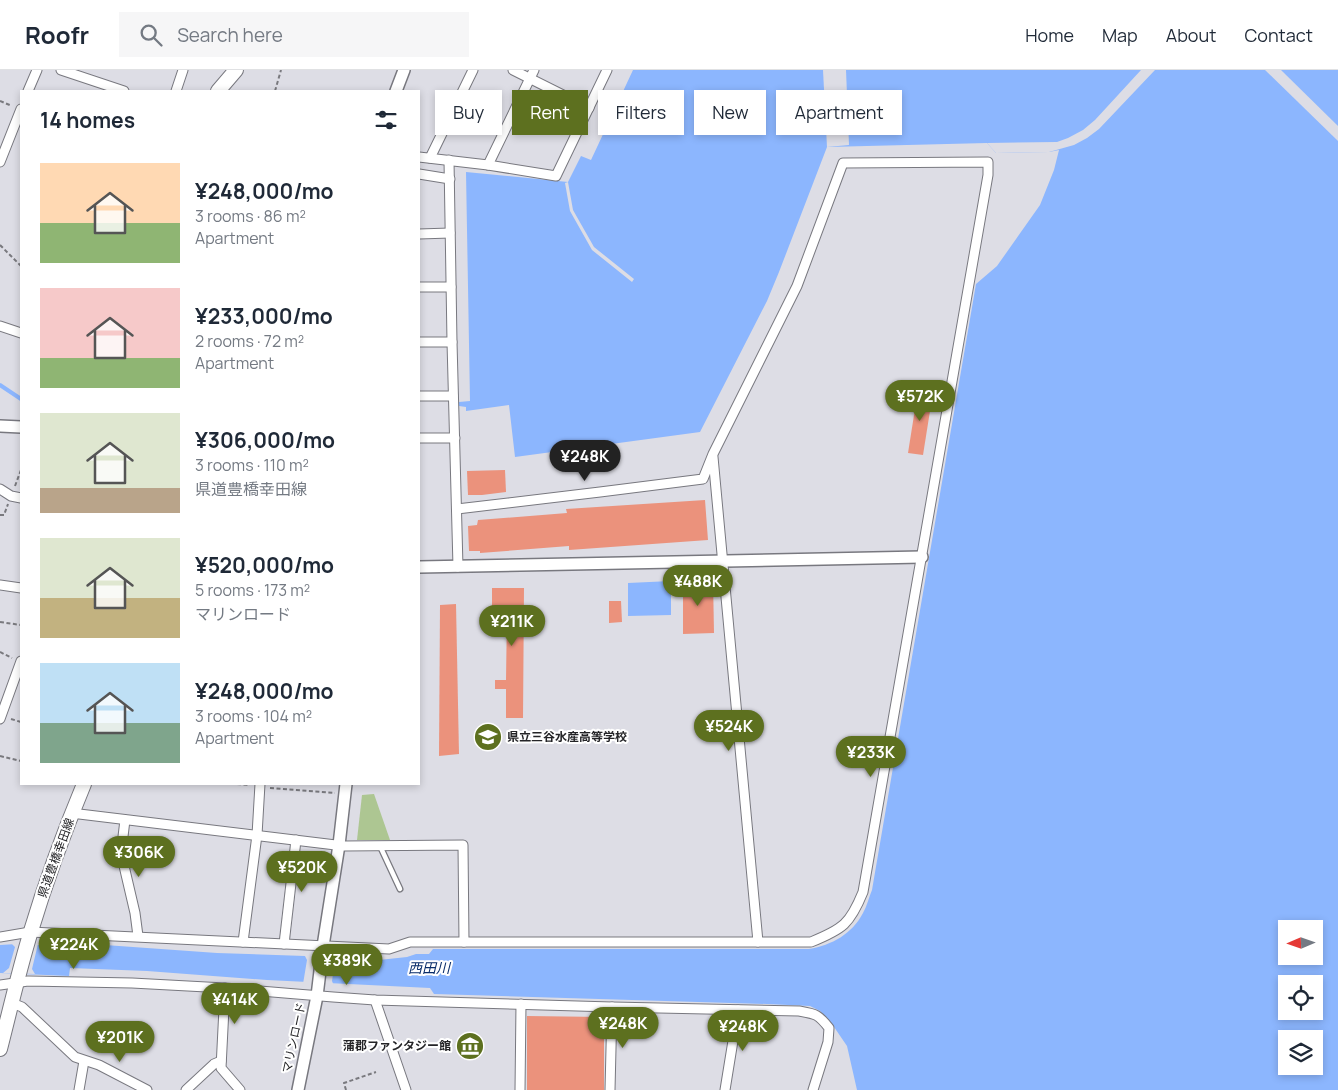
<!DOCTYPE html>
<html lang="en">
<head>
<meta charset="utf-8">
<style>
  body { margin:0; font-family:Manrope,"Noto Sans JP",sans-serif; background:#f6f6f7; color:#1f2937; height:100vh; display:flex; flex-direction:column; font-size:19px; white-space:nowrap }
  * { box-sizing:border-box; margin:0 }
  p { font-size:16px; color:#747a83 }
  .icon { flex:none; width:28px; height:28px; fill:none; stroke:currentColor; stroke-width:2; stroke-linecap:round; stroke-linejoin:round }
  .map { position:relative; flex:1; overflow:hidden }
  .sheet { position:absolute; left:20px; top:20px; width:400px; height:695px; display:flex; flex-direction:column; background:#fff; border-radius:0px; box-shadow:0 2px 8px #0003 }
  .sheet>* { flex:none }
  .banner { position:absolute; left:435px; top:20px; width:475px; height:45px; display:flex; gap:10px }
  .needle { width:32px; rotate:268deg }
  .controls { position:absolute; left:1278px; top:850px; display:grid; gap:10px }
  .controls a { display:grid; place-items:center; width:45px; height:45px; border-radius:0px; background:#fff; box-shadow:0 2px 8px #0003; font-size:25px }
  .price { position:absolute; translate:-50% -42px; padding:0 11px; border-radius:18px; background:#5d701f; color:#fff; font-size:16px; line-height:32px; filter:drop-shadow(0 1px 2px #0008) }
  .price::after { content:''; position:absolute; left:50%; top:30px; width:15px; height:11px; margin-left:-8px; background:inherit; clip-path:polygon(0 0,100% 0,50% 100%) }
  .price.selected { background:#222; color:#fff }
  ul { padding:0; list-style:none }
  li { display:flex; align-items:center; gap:15px; height:125px; padding:0 20px }
  li span { display:grid; place-items:center; flex:none; width:140px; height:100px; border-radius:0px; color:#555 }
  li>.icon { margin-inline-start:auto }
  span .icon { width:60px; height:60px; fill:#fffc; stroke-width:1 }
  li b { font-size:21px }
  h2 { display:flex; justify-content:space-between; align-items:center; height:60px; padding:0 20px; font-size:21px }
  .chip { padding:0 18px; border-radius:0px; background:#fff; box-shadow:0 2px 8px #0003; font-size:18px; line-height:45px }
  .chip.selected { background:#5d701f; color:#fff }
  header { display:flex; align-items:center; gap:30px; box-sizing:border-box; height:70px; padding:0 25px; background:#fff; border-bottom:1px solid #e0e1e3 }
  header strong { font-size:24px }
  nav { display:flex; gap:28px; margin-inline-start:auto; font-size:18px }
  .search { width:350px; height:45px; background:#f6f6f7; display:flex; align-items:center; gap:12px; box-sizing:border-box; padding:0 18px; border-radius:0px; color:#747a83; font-size:19px }
  .map>svg:first-child { display:block }
</style>
</head>
<body>
<header>
<strong>Roofr</strong>
<div class="search"><svg class="icon" aria-label="search" viewBox="0 0 24 24"><circle cx="10" cy="10" r="6"/><path d="M15 15l6 6"/></svg>Search here</div>
<nav><a>Home</a><a>Map</a><a>About</a><a>Contact</a></nav>
</header>
<div class="map">
<svg width="1338" height="1020" viewBox="0 0 1338 1020">
  <rect width="100%" height="100%" fill="#dddde5"/>
  <path fill="#adc692" d="M374,724L390,770H357L362,725Z"/>
  <g fill="#8cb6fe" fill-rule="evenodd">
    <path d="M633,0H1338V1020H857L847,976L832,954L820,941L810,936L767,934L434,924L430,918L267,910L147,901L70,898L69,906L0,903V875L17,874L63,876V872L217,883L305,886L342,890H379L407,887L416,884H429L433,879H809C832,875 852,864 863,843C867,836 869,827 872,820L976,214L997,196L1040,135L1054,100L1059,80L1049,82L996,83L987,73L827,77L779,202L767,231L700,362L515,387L509,335L466,341V337L459,336V332L470,331L466,102L568,112L581,86L591,90ZM1286,859H1314V886H1286ZM1286,914H1314V941H1286ZM1286,969H1314V996H1286Z"/>
    <path d="M671,511V545L628,546V513Z"/>
  </g>
  <g fill="#dddde5">
    <path d="M823,0H846L849,75L827,77Z"/>
    <path d="M1141,0H1155L1099,59L1087,68L1074,75L1049,82L996,83L987,73L1057,72L1068,68L1083,60L1095,50Z"/>
    <path d="M1265,0H1281L1338,56V71Z"/>
    <path d="M568,112L573,140L594,177L634,209L632,212L592,180L570,141L565,113Z"/>
    <path d="M12,874H38L32,899L35,904L3,903L9,898L15,877Z"/>
    <path d="M304,884L338,887L335,891L332,911L334,916L303,914L307,890Z"/>
  </g>
  <g fill="none" stroke-linecap="round" stroke-linejoin="round">
    <path stroke="#8cb6fe" stroke-width="4" d="M0,315L21,329"/>
  </g>
  <g fill="#eb927c">
    <path d="M918,320L933,322L923,385L908,383Z"/>
    <path d="M505,400L506,422L482,425H468L467,401Z"/>
    <path d="M705,430L708,470L569,480V476L480,483V481H469L468,456L477,455L478,450L567,443L566,439Z"/>
    <path d="M713,510L714,563L683,564V511Z"/>
    <path d="M492,518H524L523,648H506V619H495V610H506L507,542H492Z"/>
    <path d="M609,531H621L622,552L609,553Z"/>
    <path d="M456,534L459,684L439,686L440,535Z"/>
    <path d="M527,946L604,947V1020H527Z"/>
  </g>
  <g fill="none" stroke-linecap="round" stroke-linejoin="round">
    <defs>
      <path id="service" d="M380,776L400,819"/>
      <g id="minor">
        <path d="M61,0L124,21"/>
        <path d="M513,0L589,38"/>
        <path d="M28,21L37,0"/>
        <path d="M176,21L183,0"/>
        <path d="M419,87L488,95L556,106L607,0"/>
        <path d="M430,88L473,0"/>
        <path d="M449,90L452,272L458,497"/>
        <path d="M0,92L21,39"/>
        <path d="M488,95L534,0"/>
        <path d="M419,104L450,109"/>
        <path d="M419,164L450,163"/>
        <path d="M419,217H451"/>
        <path d="M0,256L21,263"/>
        <path d="M419,272H452"/>
        <path d="M419,326H453"/>
        <path d="M419,368H455"/>
        <path d="M713,387L758,872"/>
        <path d="M0,419L11,426L21,428"/>
        <path d="M0,515L21,518"/>
        <path d="M0,649L21,591"/>
        <path d="M71,743L344,776L463,775L464,872"/>
        <path d="M125,750L121,783L135,843L138,866"/>
        <path d="M0,867L30,862L389,879L410,872H811C843,859 850,854 863,822L988,105V92L843,93L797,216L713,384L703,409L600,422L457,439"/>
        <path d="M243,872L257,765L260,714"/>
        <path d="M284,874L296,770"/>
        <path d="M0,915L28,911L132,913L225,918L333,927L375,930L612,937L799,941C816,944 818,944 829,958L828,972L813,1020"/>
        <path d="M225,918L221,998L240,1020"/>
        <path d="M375,930L406,1020"/>
        <path d="M12,933L22,937L75,987L99,995L147,1020"/>
        <path d="M79,1020L84,991"/>
        <path d="M186,1020L214,994L221,991"/>
        <path d="M520,1020L521,934"/>
        <path d="M610,1020L612,937"/>
        <path d="M725,1020L738,940"/>
      </g>
      <g id="tertiary">
        <path d="M396,21L404,0"/>
        <path d="M0,356L21,357"/>
        <path d="M419,497L922,487"/>
        <path d="M298,1020L317,926L323,876L339,775L346,714"/>
      </g>
      <g id="secondary">
        <path d="M218,21L236,0"/>
        <path d="M0,979C10,940 19,900 31,861C46,811 64,762 84,714"/>
      </g>
    </defs>
    <use href="#service" stroke="#78787f" stroke-width="7"/>
    <use href="#minor" stroke="#78787f" stroke-width="11"/>
    <use href="#tertiary" stroke="#78787f" stroke-width="14"/>
    <use href="#secondary" stroke="#78787f" stroke-width="16"/>
    <g stroke="#79797e" stroke-width="2" stroke-dasharray="4 2.5" stroke-linecap="butt">
      <path d="M275,21L281,0"/>
      <path d="M0,31L12,36"/>
      <path d="M0,175L21,196"/>
      <path d="M15,416L21,400"/>
      <path d="M0,445H4L8,434"/>
      <path d="M0,552L21,555"/>
      <path d="M0,582L12,588"/>
      <path d="M11,649L21,652"/>
      <path d="M0,686L21,691"/>
      <path d="M237,714L250,715"/>
      <path d="M270,718L335,723"/>
      <path d="M346,1020L344,1013L376,1002"/>
    </g>
    <use href="#service" stroke="#fff" stroke-width="4.5"/>
    <use href="#minor" stroke="#fff" stroke-width="9"/>
    <use href="#tertiary" stroke="#fff" stroke-width="11"/>
    <use href="#secondary" stroke="#fff" stroke-width="14"/>
  </g>
  <defs>
    <symbol id="school-disc" viewBox="-11 -11 22 22"><circle r="9.5" fill="#5d701f" stroke="#fff"/><path d="M0-5L7-2L0 1L-7-2ZM-4 1L0 2.5L4 1V4Q0 6-4 4Z" fill="#fff"/></symbol>
    <symbol id="museum-disc" viewBox="-11 -11 22 22"><circle r="9.5" fill="#5d701f" stroke="#fff"/><path d="M0-6L6-3V-2H-6V-3ZM-5-1h2V3h-2ZM-1-1h2V3h-2ZM3-1h2V3H3ZM-6 4H6V6H-6Z" fill="#fff"/></symbol>
  </defs>
  <g fill-rule="evenodd">
    <use href="#school-disc" x="472" y="651" width="32" height="32"/>
    <use href="#museum-disc" x="454" y="960" width="32" height="32"/>
  </g>
  <g text-anchor="middle" stroke-width="4" stroke-linejoin="round" paint-order="stroke">
    <g font-size="12" font-weight="bold" fill="#242427" stroke="#fff" text-anchor="start">
      <text x="507" y="671">県立三谷水産高等学校</text>
      <text x="451" y="980" text-anchor="end">蒲郡ファンタジー館</text>
    </g>
    <g font-size="12" fill="#242427" stroke="#fff">
      <text transform="translate(56 788) rotate(-70)" y="4">県道豊橋幸田線</text>
      <text transform="translate(294 968) rotate(-78)" y="4">マリンロード</text>
    </g>
    <g font-size="14" font-style="italic" fill="#082c69" stroke="#fff">
      <text x="429" y="903">西田川</text>
    </g>
  </g>
</svg>
<div class="controls">
<a><svg class="needle" viewBox="-14 -14 28 28"><path d="M0-13l5 13h-10z" fill="#e53935"/><path d="M0 13l5-13h-10z" fill="#747a83"/></svg></a>
<a><svg class="icon" aria-label="locate" viewBox="0 0 24 24"><circle cx="12" cy="12" r="6"/><path d="M12 2v4M12 18v4M2 12h4M18 12h4"/></svg></a>
<a><svg class="icon" aria-label="layers" viewBox="0 0 24 24"><path d="M12 4l9 5-9 5-9-5zM3 14l9 5 9-5"/></svg></a>
</div>
<b class="price" style="left:920px;top:352px">¥572K</b>
<b class="price selected" style="left:585px;top:412px">¥248K</b>
<b class="price" style="left:698px;top:537px">¥488K</b>
<b class="price" style="left:512px;top:577px">¥211K</b>
<b class="price" style="left:729px;top:682px">¥524K</b>
<b class="price" style="left:871px;top:708px">¥233K</b>
<b class="price" style="left:139px;top:808px">¥306K</b>
<b class="price" style="left:302px;top:823px">¥520K</b>
<b class="price" style="left:74px;top:900px">¥224K</b>
<b class="price" style="left:347px;top:916px">¥389K</b>
<b class="price" style="left:235px;top:955px">¥414K</b>
<b class="price" style="left:623px;top:979px">¥248K</b>
<b class="price" style="left:743px;top:982px">¥248K</b>
<b class="price" style="left:120px;top:993px">¥201K</b>
<div class="banner">
<a class="chip">Buy</a>
<a class="chip selected">Rent</a>
<a class="chip">Filters</a>
<a class="chip">New</a>
<a class="chip">Apartment</a>
</div>
<section class="sheet">
<h2>14 homes<svg class="icon" aria-label="filters" viewBox="0 0 24 24"><path d="M4 7h16M4 17h16"/><circle cx="9" cy="7" r="2"/><circle cx="15" cy="17" r="2"/></svg></h2>
<ul>
<li><span style="background:linear-gradient(#ffd9b3 60%,#8fb573 0)"><svg class="icon" aria-label="home" viewBox="0 0 24 24"><path d="M3 11l9-7 9 7M6 9v11h12V9"/></svg></span><div><b>¥248,000/mo</b><p>3 rooms · 86 m²</p><p>Apartment</p></div></li>
<li><span style="background:linear-gradient(#f6c9c9 70%,#8fb573 0)"><svg class="icon" aria-label="home" viewBox="0 0 24 24"><path d="M3 11l9-7 9 7M6 9v11h12V9"/></svg></span><div><b>¥233,000/mo</b><p>2 rooms · 72 m²</p><p>Apartment</p></div></li>
<li><span style="background:linear-gradient(#dfe7d0 75%,#b9a48a 0)"><svg class="icon" aria-label="home" viewBox="0 0 24 24"><path d="M3 11l9-7 9 7M6 9v11h12V9"/></svg></span><div><b>¥306,000/mo</b><p>3 rooms · 110 m²</p><p>県道豊橋幸田線</p></div></li>
<li><span style="background:linear-gradient(#dfe7d0 60%,#c2b280 0)"><svg class="icon" aria-label="home" viewBox="0 0 24 24"><path d="M3 11l9-7 9 7M6 9v11h12V9"/></svg></span><div><b>¥520,000/mo</b><p>5 rooms · 173 m²</p><p>マリンロード</p></div></li>
<li><span style="background:linear-gradient(#bfe0f5 60%,#7fa58c 0)"><svg class="icon" aria-label="home" viewBox="0 0 24 24"><path d="M3 11l9-7 9 7M6 9v11h12V9"/></svg></span><div><b>¥248,000/mo</b><p>3 rooms · 104 m²</p><p>Apartment</p></div></li>
</ul>
</section>
</div>
</body>
</html>
